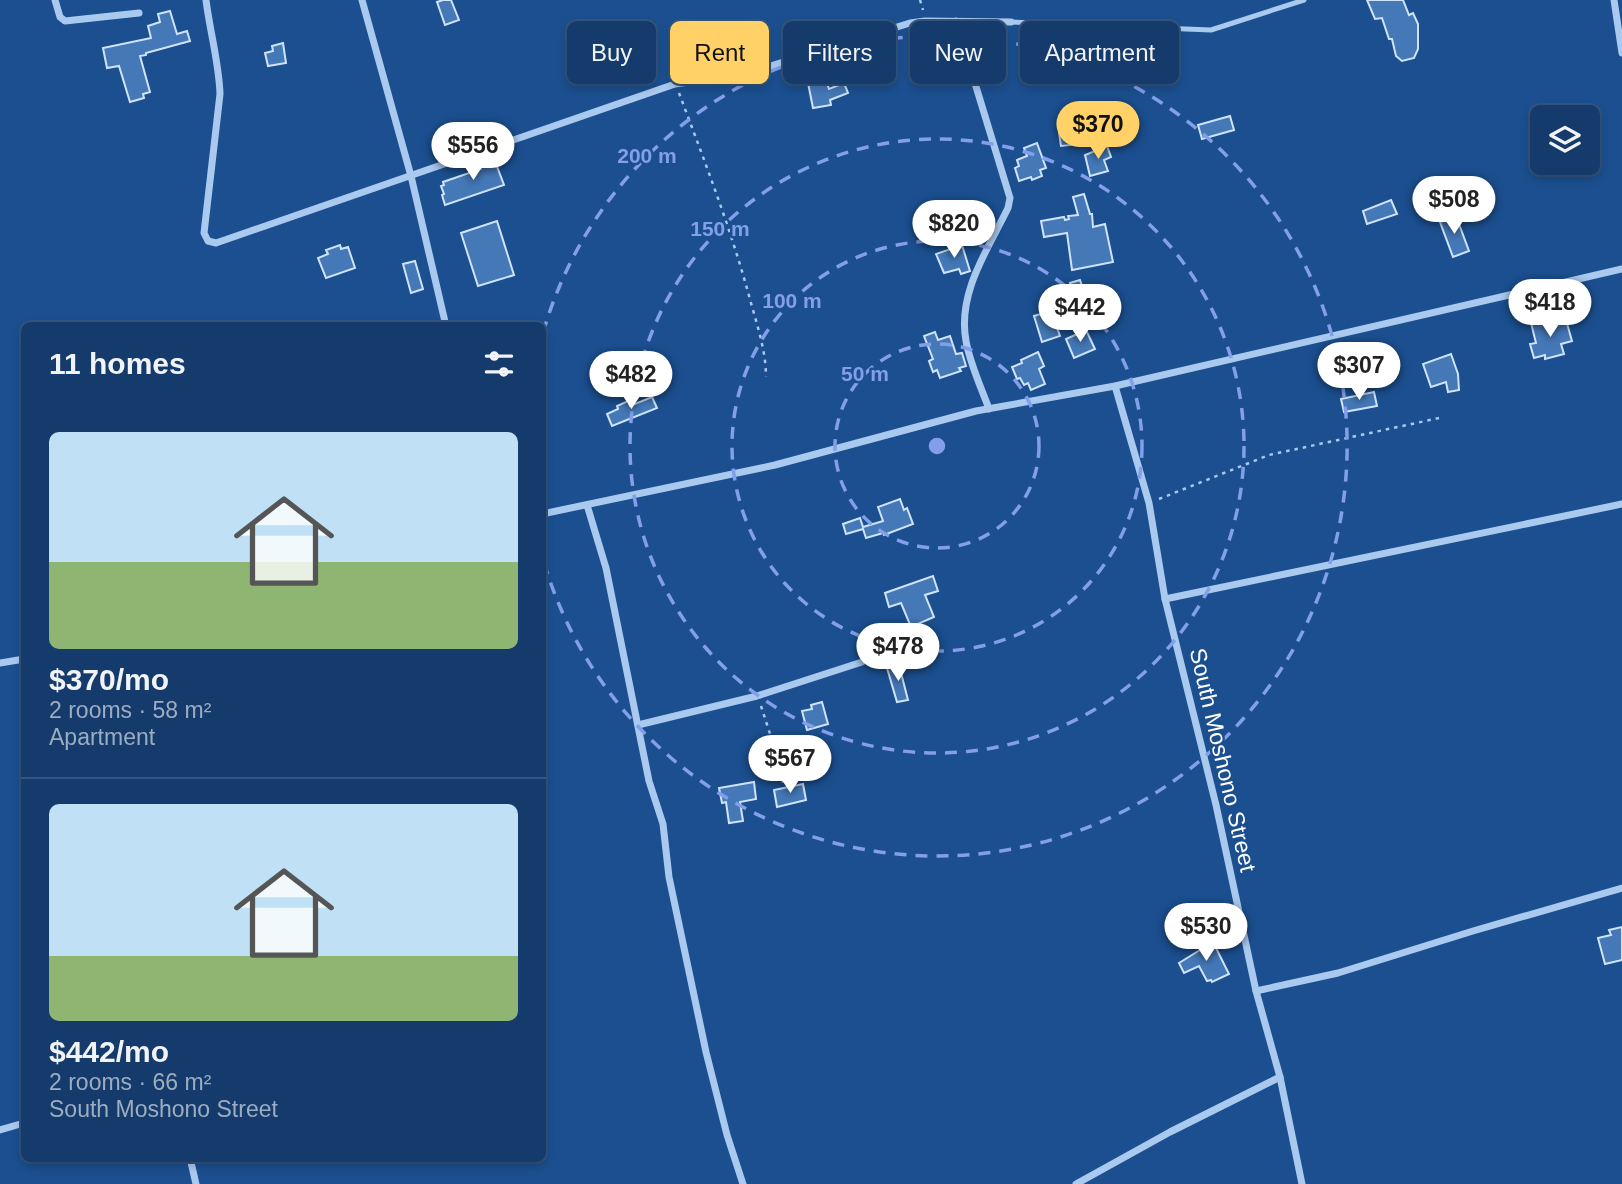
<!DOCTYPE html>
<html lang="en">
<head>
<meta charset="utf-8">
<style>
  body { margin:0; font-family:Helvetica,sans-serif; background:#1d4271; color:#f1f3f6; height:100vh; display:flex; flex-direction:column; font-size:26px; white-space:nowrap }
  * { box-sizing:border-box; margin:0 }
  p { font-size:23px; color:#9dadc1 }
  .icon { flex:none; width:38px; height:38px; fill:none; stroke:currentColor; stroke-width:2; stroke-linecap:round; stroke-linejoin:round }
  .map { position:relative; flex:1; overflow:hidden }
  .panel { position:absolute; left:21px; top:322px; width:525px; height:840px; display:flex; flex-direction:column; background:#143b6b; border-radius:10px; box-shadow:0 4px 10px #0003,0 0 0 2px #33557e }
  .panel>* { flex:none }
  .guide { position:absolute; left:567px; top:21px; width:665px; height:63px; display:flex; gap:14px }
  .buttons { position:absolute; left:1530px; top:105px; display:grid; gap:14px }
  .buttons a { display:grid; place-items:center; width:70px; height:70px; border-radius:10px; background:#143b6b; box-shadow:0 4px 10px #0003,0 0 0 2px #33557e; font-size:35px }
  .price { position:absolute; translate:-50% -60px; padding:0 16px; border-radius:24px; background:#fff; color:#222; font-size:23px; line-height:46px; filter:drop-shadow(0 2px 4px #0008) }
  .price::after { content:''; position:absolute; left:50%; top:42px; width:21px; height:16px; margin-left:-10px; background:inherit; clip-path:polygon(0 0,100% 0,50% 100%) }
  .price.current { background:#ffd166; color:#111 }
  ul { padding:0; list-style:none }
  li { display:grid; align-content:center; gap:14px; height:371px; padding:0 28px }
  li+li { border-top:2px solid #33557e }
  li span { display:grid; place-items:center; height:217px; border-radius:10px; color:#555 }
  li>.icon { margin-inline-start:auto }
  span .icon { width:126px; height:126px; fill:#fffc; stroke-width:1 }
  li b { font-size:30px }
  h2 { display:flex; justify-content:space-between; align-items:center; height:84px; padding:0 28px; font-size:30px }
  .chip { padding:0 24px; border-radius:10px; background:#143b6b; box-shadow:0 4px 10px #0003,0 0 0 2px #33557e; font-size:24px; line-height:63px }
  .chip.current { background:#ffd166; color:#111 }
  .map>svg:first-child { display:block }
</style>
</head>
<body>
<div class="map">
<svg width="1622" height="1184" viewBox="0 0 1622 1184">
  <rect width="100%" height="100%" fill="#1b4f8f"/>
  <g fill="#4478b7" stroke="#cfe3fa" stroke-width="2">
    <path d="M443,0H451L459,20L445,25L437,2Z"/>
    <path d="M1367,0H1403L1409,15L1413,13L1418,24V49L1414,58L1402,61L1396,56L1392,39H1389L1382,18L1375,19Z"/>
    <path d="M170,11L177,34L187,31L190,41L146,53V55L140,56L150,92L143,94L144,98L130,102L119,66L107,68L103,48L151,38L148,26L160,22L158,14Z"/>
    <path d="M283,43L286,63L268,66L265,53L273,51L272,46Z"/>
    <path d="M822,69L829,89L844,83L848,93L830,100L831,105L813,108L808,83L812,82L809,74Z"/>
    <path d="M1230,116L1234,130L1202,139L1198,125Z"/>
    <path d="M1077,130L1079,144L1061,146L1059,133Z"/>
    <path d="M1037,143L1046,168L1040,170L1042,176L1032,180L1031,177L1019,181L1015,168L1019,166L1017,160L1027,156L1024,148Z"/>
    <path d="M1107,146L1111,157L1104,160L1108,171L1090,176L1085,155Z"/>
    <path d="M493,156L504,185L445,205L442,195L444,194L441,186L444,185L443,182L481,169L478,161Z"/>
    <path d="M1084,194L1090,214H1092L1093,227L1105,224L1113,262L1072,270L1067,233L1044,237L1041,221L1064,217L1065,220L1069,219L1068,216L1078,215L1073,197Z"/>
    <path d="M1391,200L1397,214L1367,224L1363,211Z"/>
    <path d="M1456,216L1469,251L1453,257L1440,222Z"/>
    <path d="M987,219L989,231L968,239L964,228Z"/>
    <path d="M497,221L514,275L478,286L461,233Z"/>
    <path d="M340,245L341,249L348,247L355,268L326,278L318,258L328,254L326,250Z"/>
    <path d="M962,245L970,271L961,274L959,269L944,273L936,254Z"/>
    <path d="M415,261L423,289L411,293L403,264Z"/>
    <path d="M1080,280L1088,304L1078,308L1070,283Z"/>
    <path d="M1051,311L1060,336L1042,342L1034,316Z"/>
    <path d="M1546,319L1547,325L1566,320L1572,341L1561,344L1564,354L1545,359V355L1534,358L1530,344L1536,343L1531,323Z"/>
    <path d="M1086,330L1095,349L1074,358L1066,339Z"/>
    <path d="M935,332L938,340L950,336L956,354L962,353L966,366L959,368L961,371L940,378L937,370L933,372L929,361L933,359L924,336Z"/>
    <path d="M1038,352L1044,366L1039,369L1045,384L1031,390L1028,383L1024,385L1020,378L1017,379L1012,367L1022,363L1021,360Z"/>
    <path d="M1451,354L1458,374L1459,390L1448,392L1446,382L1431,387L1423,364Z"/>
    <path d="M1374,392L1377,406L1344,412L1341,399Z"/>
    <path d="M652,397L657,408L612,426L607,414L618,409L617,406L628,401L630,406Z"/>
    <path d="M900,499L904,510L907,508L913,524L884,535L883,533L866,538L863,529L846,534L843,524L860,518L863,527L883,521L878,507Z"/>
    <path d="M933,576L938,591L925,595L934,617L911,627L901,603L889,607L885,593Z"/>
    <path d="M899,665L908,700L897,702L887,668Z"/>
    <path d="M822,702L828,724L807,730L802,711L812,709L811,705Z"/>
    <path d="M754,782L756,799L740,802L743,821L729,823L726,802L722,803L719,788Z"/>
    <path d="M803,784L806,800L777,807L774,790Z"/>
    <path d="M1622,927V960L1605,964L1598,938L1611,935L1609,930Z"/>
    <path d="M1213,942L1229,974L1212,982L1211,980L1207,981L1199,966L1184,973L1179,963Z"/>
  </g>
  <g fill="none" stroke-linecap="round" stroke-linejoin="round">
    <g stroke="#a9c9ee" stroke-width="2.5" stroke-dasharray="3.5 5" stroke-linecap="butt">
      <path d="M920,0L923,10"/>
      <path d="M679,93C705,162 732,232 751,303C758,328 766,352 766,377"/>
      <path d="M1159,499L1269,455L1439,418"/>
      <path d="M761,706L772,740L783,783"/>
    </g>
    <path stroke="#a9c9ee" stroke-width="5" d="M1011,22L1211,30L1304,0"/>
    <g stroke="#a9c9ee" stroke-width="7">
      <path d="M55,0L60,17L65,21L139,13"/>
      <path d="M206,0C210,32 219,63 220,94L204,233L208,241L216,243L675,84L745,74L910,23L925,21L1011,22"/>
      <path d="M362,0L411,176L446,326"/>
      <path d="M1614,0L1622,53"/>
      <path d="M956,21L1010,198L1008,208C988,249 957,293 966,341C970,364 981,387 989,409"/>
      <path d="M1115,386L1149,503L1165,599L1216,805L1256,991L1280,1077L1302,1184"/>
      <path d="M587,505L606,568L649,781L663,824L669,877L706,1052L727,1135L743,1184"/>
      <path d="M542,514L775,465L976,411L1115,386L1622,269"/>
      <path d="M1165,599L1622,504"/>
      <path d="M0,663L24,659"/>
      <path d="M638,725L757,696L862,662"/>
      <path d="M1256,991L1338,973L1473,931L1622,888"/>
      <path d="M0,1130L24,1123"/>
      <path d="M190,1158L196,1184"/>
      <path d="M1076,1184L1170,1132L1280,1077"/>
    </g>
  </g>
  <g fill="none" stroke="#839eea" stroke-width="3.5" stroke-dasharray="12 9">
    <circle cx="937" cy="446" r="102"/>
    <circle cx="937" cy="446" r="205"/>
    <circle cx="937" cy="446" r="307"/>
    <path d="M543 333A410 410 0 1 1 543 559"/>
  </g>
  <g text-anchor="middle" stroke-width="5" stroke-linejoin="round" paint-order="stroke">
    <g font-size="23" fill="#fff" stroke="#1b4f8f">
      <text transform="translate(1223 760) rotate(77)" y="8">South Moshono Street</text>
    </g>
  </g>
  <circle cx="937" cy="446" r="10" fill="#839eea" stroke="#1b4f8f" stroke-width="3.5"/>
  <g font-size="21" text-anchor="middle" font-weight="bold" fill="#839eea" stroke="#1b4f8f" stroke-width="5" stroke-linejoin="round" paint-order="stroke">
    <text x="647" y="163">200 m</text>
    <text x="720" y="236">150 m</text>
    <text x="792" y="308">100 m</text>
    <text x="865" y="381">50 m</text>
  </g>
</svg>
<div class="buttons">
<a><svg class="icon" aria-label="layers" viewBox="0 0 24 24"><path d="M12 4l9 5-9 5-9-5zM3 14l9 5 9-5"/></svg></a>
</div>
<b class="price current" style="left:1098px;top:161px">$370</b>
<b class="price" style="left:473px;top:182px">$556</b>
<b class="price" style="left:1454px;top:236px">$508</b>
<b class="price" style="left:954px;top:260px">$820</b>
<b class="price" style="left:1550px;top:339px">$418</b>
<b class="price" style="left:1080px;top:344px">$442</b>
<b class="price" style="left:1359px;top:402px">$307</b>
<b class="price" style="left:631px;top:411px">$482</b>
<b class="price" style="left:898px;top:683px">$478</b>
<b class="price" style="left:790px;top:795px">$567</b>
<b class="price" style="left:1206px;top:963px">$530</b>
<div class="guide">
<a class="chip">Buy</a>
<a class="chip current">Rent</a>
<a class="chip">Filters</a>
<a class="chip">New</a>
<a class="chip">Apartment</a>
</div>
<section class="panel">
<h2>11 homes<svg class="icon" aria-label="filters" viewBox="0 0 24 24"><path d="M4 7h16M4 17h16"/><circle cx="9" cy="7" r="2"/><circle cx="15" cy="17" r="2"/></svg></h2>
<ul>
<li><span style="background:linear-gradient(#bfe0f5 60%,#8fb573 0)"><svg class="icon" aria-label="home" viewBox="0 0 24 24"><path d="M3 11l9-7 9 7M6 9v11h12V9"/></svg></span><div><b>$370/mo</b><p>2 rooms · 58 m²</p><p>Apartment</p></div></li>
<li><span style="background:linear-gradient(#bfe0f5 70%,#8fb573 0)"><svg class="icon" aria-label="home" viewBox="0 0 24 24"><path d="M3 11l9-7 9 7M6 9v11h12V9"/></svg></span><div><b>$442/mo</b><p>2 rooms · 66 m²</p><p>South Moshono Street</p></div></li>
</ul>
</section>
</div>
</body>
</html>
